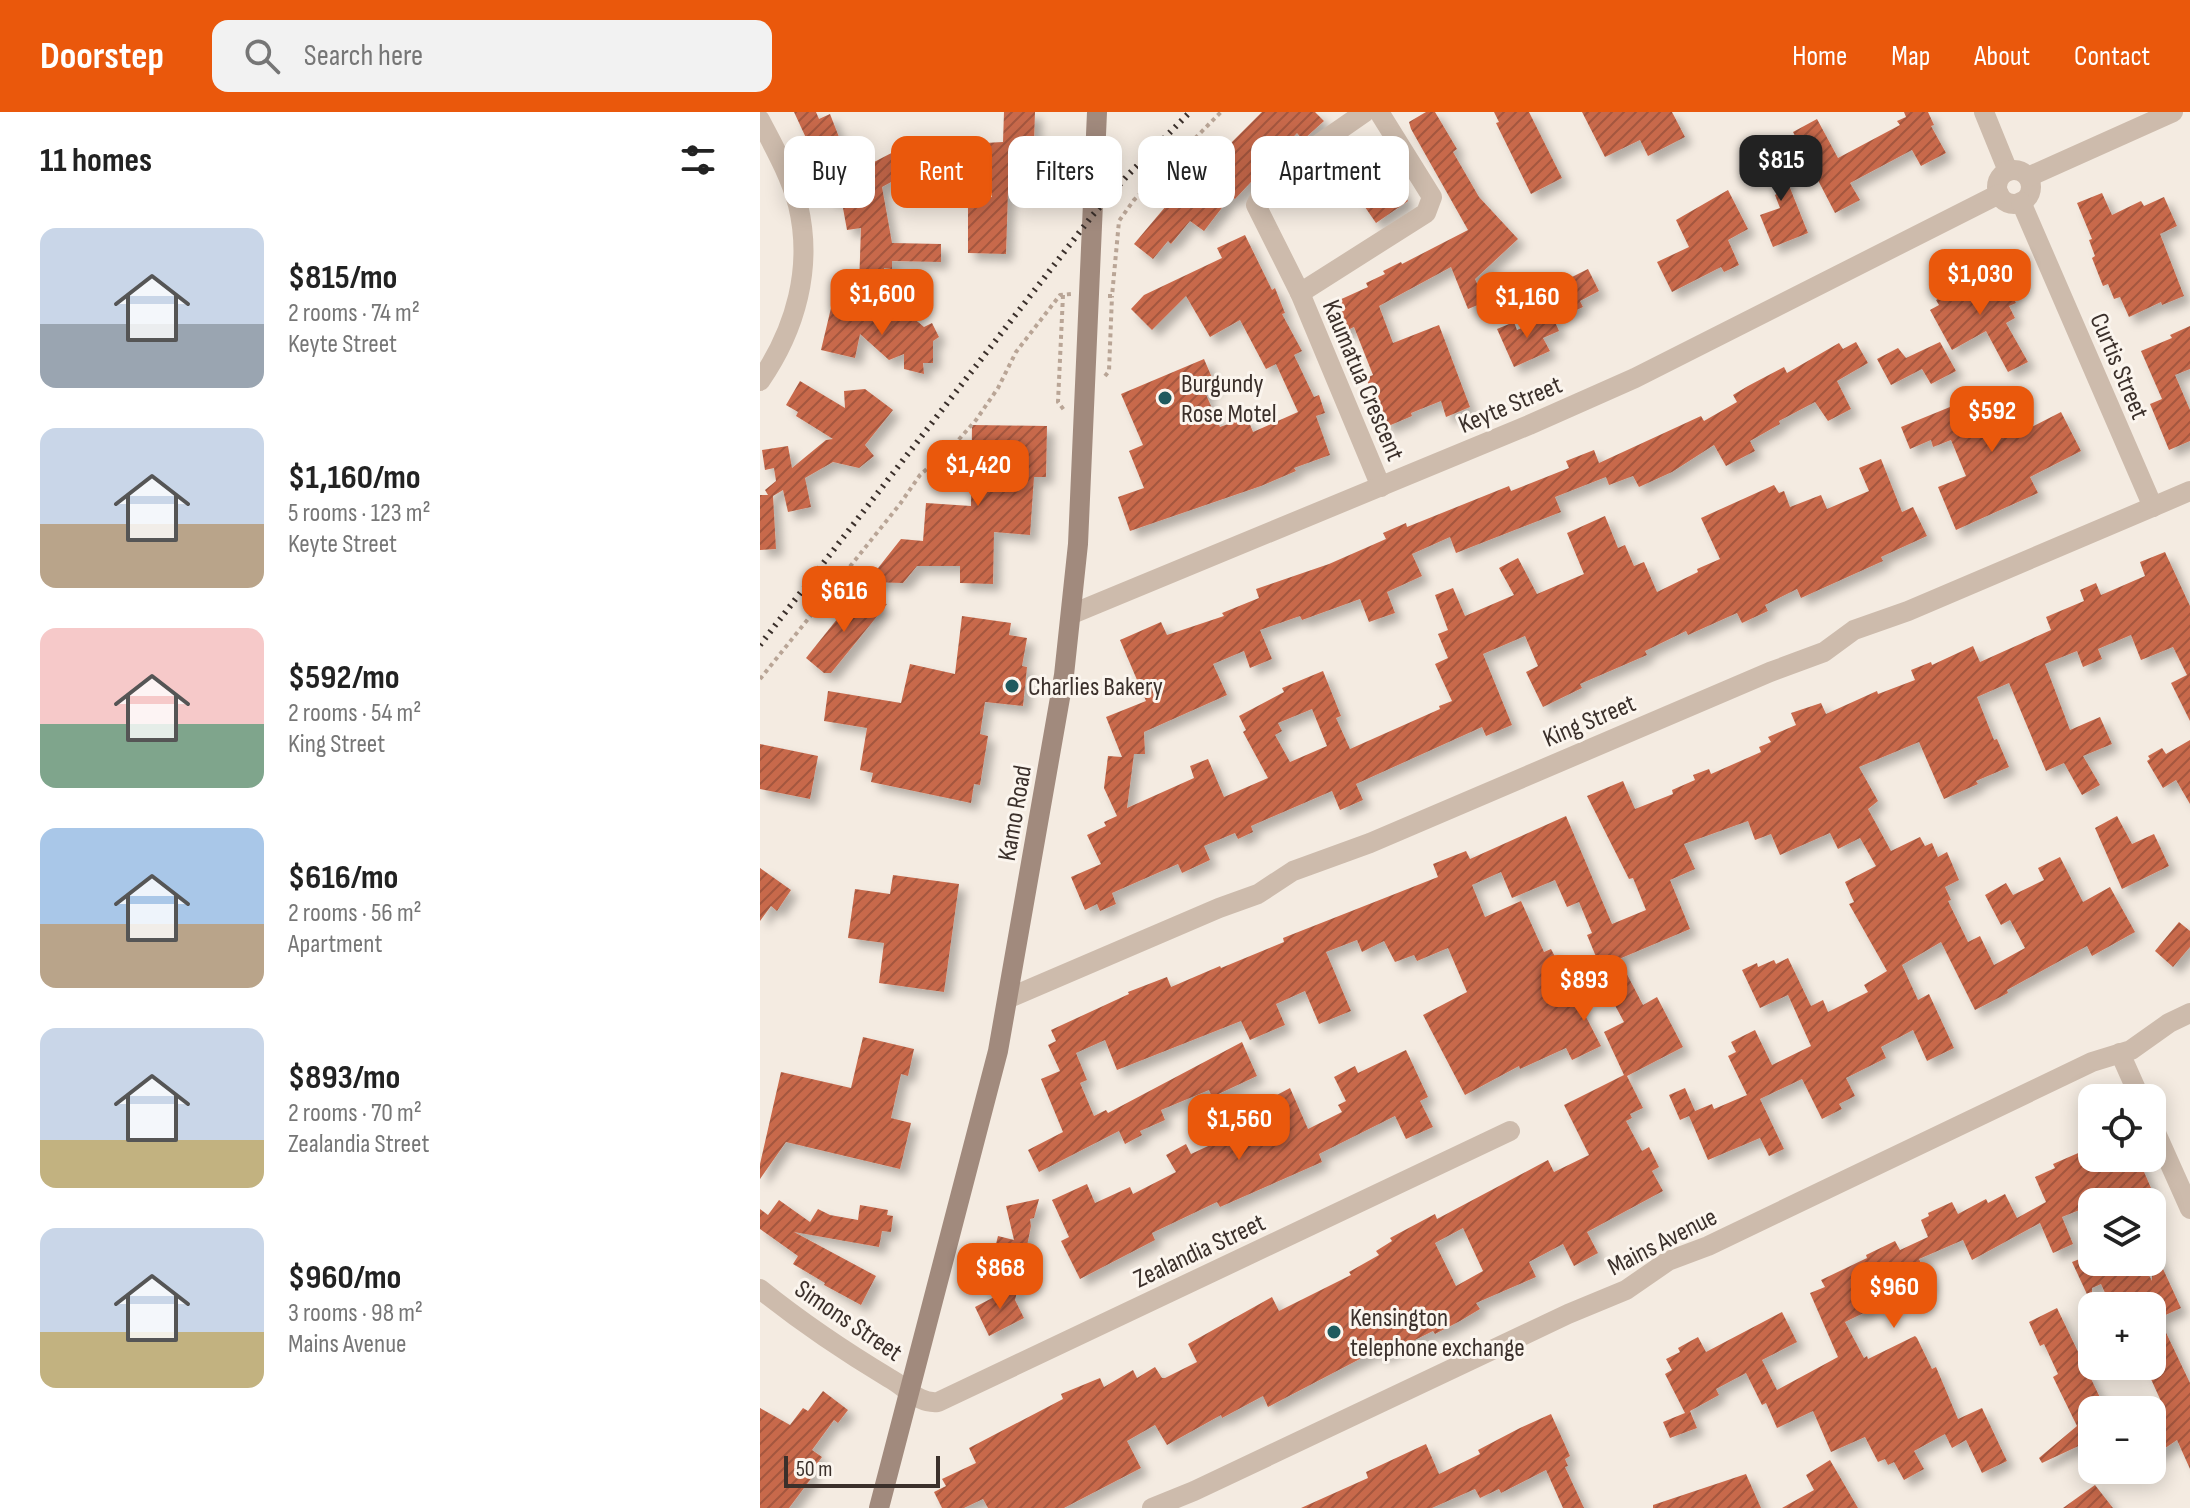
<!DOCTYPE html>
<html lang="en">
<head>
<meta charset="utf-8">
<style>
  body { margin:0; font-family:"Sofia Sans Condensed",sans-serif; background:#f2f2f2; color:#222; height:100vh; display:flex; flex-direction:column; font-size:30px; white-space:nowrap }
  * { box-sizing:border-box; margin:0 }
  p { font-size:26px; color:#767676 }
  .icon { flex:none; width:44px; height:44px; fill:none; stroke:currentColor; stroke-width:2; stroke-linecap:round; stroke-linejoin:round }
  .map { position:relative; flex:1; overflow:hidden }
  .details { display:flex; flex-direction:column; background:#fff; width:760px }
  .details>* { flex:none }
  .banner { position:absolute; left:24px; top:24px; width:760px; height:72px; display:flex; gap:16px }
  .buttons { position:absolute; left:1318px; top:972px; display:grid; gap:16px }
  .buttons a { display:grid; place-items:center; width:88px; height:88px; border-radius:16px; background:#fff; box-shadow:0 4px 20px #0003; font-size:40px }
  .scale { position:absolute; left:24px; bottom:20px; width:156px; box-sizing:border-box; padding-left:8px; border:4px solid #3b302b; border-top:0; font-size:22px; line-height:28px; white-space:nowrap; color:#3b302b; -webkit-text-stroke:6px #fbf5ee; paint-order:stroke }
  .price { position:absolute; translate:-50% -68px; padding:0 18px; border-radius:16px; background:#ea580c; color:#fff; font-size:26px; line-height:52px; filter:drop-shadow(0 2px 4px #0008) }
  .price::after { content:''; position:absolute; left:50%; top:48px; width:24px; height:18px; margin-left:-12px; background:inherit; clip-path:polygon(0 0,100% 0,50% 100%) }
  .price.selected { background:#222; color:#fff }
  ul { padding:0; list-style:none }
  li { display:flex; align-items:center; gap:24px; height:200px; padding:0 40px }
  li span { display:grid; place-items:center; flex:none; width:224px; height:160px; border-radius:16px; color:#555 }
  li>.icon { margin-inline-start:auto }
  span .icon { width:96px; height:96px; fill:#fffc; stroke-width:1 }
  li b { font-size:34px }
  h2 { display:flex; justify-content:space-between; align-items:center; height:96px; padding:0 40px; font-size:34px }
  .pill { padding:0 28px; border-radius:16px; background:#fff; box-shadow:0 4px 20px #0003; font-size:28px; line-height:72px }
  .pill.selected { background:#ea580c; color:#fff }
  header { display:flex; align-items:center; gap:48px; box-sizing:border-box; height:112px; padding:0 40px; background:#ea580c; color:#fff }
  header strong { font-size:38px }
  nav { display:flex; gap:44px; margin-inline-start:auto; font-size:28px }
  .search { width:560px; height:72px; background:#f2f2f2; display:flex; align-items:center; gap:20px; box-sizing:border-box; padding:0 28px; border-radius:16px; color:#767676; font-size:30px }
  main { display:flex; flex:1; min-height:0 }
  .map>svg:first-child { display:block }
</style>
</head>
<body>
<header>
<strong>Doorstep</strong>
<div class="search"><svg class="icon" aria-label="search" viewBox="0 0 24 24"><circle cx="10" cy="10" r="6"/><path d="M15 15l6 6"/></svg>Search here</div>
<nav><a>Home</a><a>Map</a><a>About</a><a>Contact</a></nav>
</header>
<main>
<section class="details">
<h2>11 homes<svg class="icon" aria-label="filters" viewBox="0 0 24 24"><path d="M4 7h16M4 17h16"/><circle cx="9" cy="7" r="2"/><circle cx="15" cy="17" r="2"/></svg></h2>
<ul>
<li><span style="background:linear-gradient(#c9d6e8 60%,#9aa5b1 0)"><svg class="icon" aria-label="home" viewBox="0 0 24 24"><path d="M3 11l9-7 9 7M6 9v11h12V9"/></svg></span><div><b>$815/mo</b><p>2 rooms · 74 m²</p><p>Keyte Street</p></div></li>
<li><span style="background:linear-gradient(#c9d6e8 60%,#b9a48a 0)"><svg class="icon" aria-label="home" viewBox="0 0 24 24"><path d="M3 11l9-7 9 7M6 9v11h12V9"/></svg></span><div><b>$1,160/mo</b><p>5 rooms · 123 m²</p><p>Keyte Street</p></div></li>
<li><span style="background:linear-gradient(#f6c9c9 60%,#7fa58c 0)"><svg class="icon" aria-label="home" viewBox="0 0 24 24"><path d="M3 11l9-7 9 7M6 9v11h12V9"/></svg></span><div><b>$592/mo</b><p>2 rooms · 54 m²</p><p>King Street</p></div></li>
<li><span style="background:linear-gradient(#a9c7e8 60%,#b9a48a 0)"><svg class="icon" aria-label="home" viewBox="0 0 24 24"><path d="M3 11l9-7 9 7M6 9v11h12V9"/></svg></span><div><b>$616/mo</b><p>2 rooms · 56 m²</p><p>Apartment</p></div></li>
<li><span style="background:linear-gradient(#c9d6e8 70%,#c2b280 0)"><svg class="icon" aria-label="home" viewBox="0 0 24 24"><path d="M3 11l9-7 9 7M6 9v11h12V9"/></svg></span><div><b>$893/mo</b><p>2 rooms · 70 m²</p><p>Zealandia Street</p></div></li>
<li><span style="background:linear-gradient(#c9d6e8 65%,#c2b280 0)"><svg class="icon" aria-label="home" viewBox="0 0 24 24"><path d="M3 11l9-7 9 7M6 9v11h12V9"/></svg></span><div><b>$960/mo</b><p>3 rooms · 98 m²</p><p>Mains Avenue</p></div></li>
</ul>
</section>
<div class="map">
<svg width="1430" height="1396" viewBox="0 0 1430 1396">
  <defs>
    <pattern id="building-hatch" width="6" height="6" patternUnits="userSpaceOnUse" patternTransform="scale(2)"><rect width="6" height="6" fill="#c8694b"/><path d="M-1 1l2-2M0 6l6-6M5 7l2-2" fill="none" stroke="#a4573f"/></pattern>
    <filter id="shadow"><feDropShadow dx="7" dy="7" stdDeviation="4" flood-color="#0004"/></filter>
  </defs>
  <rect width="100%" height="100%" fill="#f4ebe1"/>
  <g fill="url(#building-hatch)" fill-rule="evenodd" filter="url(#shadow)">
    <path d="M34,0H56L59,7L70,2L93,61L143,35L155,57L122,75L132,131L181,132V150L132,149V157L124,156L123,175L99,174L101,116L87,118L81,85L71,89L59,54Z"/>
    <path d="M244,0H275L274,29L261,28L263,78L248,79L246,142L208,141V88L232,85L231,53L189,56L187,33L243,30Z"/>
    <path d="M502,0H555L564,9L543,28L537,21L475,87L471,84L444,119L430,109L411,132L408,129L393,147L374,132L427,69L432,73L461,38L462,40Z"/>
    <path d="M666,0H675L697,37L693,40L719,85L758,127L715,167L725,190L708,197L691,155L619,194L633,231L679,213L710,295L686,305L681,289L651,301L652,304L626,315L606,266L613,263L594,215L579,222L566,194L608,175L606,171L625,162L623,159L641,150L642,152L708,118L651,17L649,10Z"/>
    <path d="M734,0H769L802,66L771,82L736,11L739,10Z"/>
    <path d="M822,0H912L925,25L888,44L880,28L845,45Z"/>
    <path d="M1144,0H1168L1174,13L1171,14L1186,41L1161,54L1152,38L1090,71L1100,88L1075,101L1033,20L1057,7L1078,46L1140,13L1137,9L1146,5Z"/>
    <path d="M619,29L633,51L625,56L648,89L616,111L598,85L605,80L586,50Z"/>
    <path d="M1012,31L1048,121L1013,135L1000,103L1020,96L1015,83L1018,81L996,39Z"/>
    <path d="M968,78L988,117L968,128L979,153L964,160L961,155L912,180L897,150L929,135L916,108Z"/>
    <path d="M1342,81L1352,103L1381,89L1384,94L1404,85L1417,114L1400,122L1424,184L1402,193L1401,190L1369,205L1360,185L1354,187L1348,172L1343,174L1332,146L1335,144L1329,128L1332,127L1317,91Z"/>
    <path d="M485,123L512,178L515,176L525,201L522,202L542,239L534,243L554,285L559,283L565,301L556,304L570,343L534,356L536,359L501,374L370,419L358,385L384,376L369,339L383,333L361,282L444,247L456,275L445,280L460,315L487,305L493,320L538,300L516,252L506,257L480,208L450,225L426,184L392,218L371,197L384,183L462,146L457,136Z"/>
    <path d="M1225,155L1238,178L1247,174L1256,191L1249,194L1255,206L1246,211L1268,250L1248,260L1226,219L1192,238L1170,198L1179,193L1176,188L1202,173L1199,168Z"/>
    <path d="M828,157L839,179L820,189L823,195L808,202L794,174Z"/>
    <path d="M139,194L164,215L172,211L179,225L173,229V251H163L164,262L144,257V242L129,248L100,222L95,246L61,238L71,196L125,209Z"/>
    <path d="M792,203L799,219L783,226L790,239L754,255L737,217L754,210L757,218Z"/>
    <path d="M1430,214V257L1415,263L1430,298V329L1409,338L1390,292L1402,287L1381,239L1412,226L1410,223Z"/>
    <path d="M1096,230L1108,251L1077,269L1091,297L1068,309L1055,290L1019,309L1020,312L990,329L995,339L966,354L954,333L912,360L879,375L873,364L849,373L846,365L795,385L801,400L696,441L690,425L652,442L662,464L627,480L635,501L609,510L600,487L542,508L540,504L500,518L512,547L490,556L484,539L453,552L467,583L384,620L385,642H374L367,696L434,666L430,654L448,647L464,685L508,666L483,620L486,618L479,604L524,580L522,576L563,559L581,604L576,606L590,637L680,597L679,594L692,589L675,552L688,546L678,522L688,518L675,483L693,476L705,504L754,483L739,456L758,446L777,482L824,462L807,421L845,404L858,436L865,433L874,454L884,450L897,480L938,460L937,457L960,447L941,406L1014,373L1019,381L1024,379L1030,395L1061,383L1067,397L1109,379L1099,356L1121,347L1142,400L1153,395L1167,424L1121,445L1123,449L1041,486L1037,477L1005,493L1008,499L982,511L977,501L928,523L926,519L885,539L887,543L820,572L822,576L783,595L766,560L778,554L765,524L723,542L752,613L726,624L722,615L596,672L603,688L580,698L572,679L491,714L493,720L478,727L475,721L444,734L450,748L422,761L418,752L352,781L356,792L340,799L337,792L325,798L311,765L341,752L327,723L346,714L344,710L357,704L344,676L348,644L362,645L346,605L386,589L360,528L401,510L407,523L464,504L462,501L499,486L496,477L569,452L626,427L623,421L646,411L647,415L749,374L751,379L809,356L806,349L834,338L839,351L941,304L944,309L977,290L973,283L988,274L1024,255L1027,261L1079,231L1083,237ZM552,597L567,634L530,650L515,623L522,619L518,611Z"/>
    <path d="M1180,230L1196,259L1171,272L1162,257L1131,273L1117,247L1138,236L1146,246Z"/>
    <path d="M40,269L85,296L84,279L105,277L133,298L105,333L114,344L99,356L73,350L45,366L51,395L28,400L23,378L13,384L16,437L0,438V383H8L5,378L16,369L14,356L5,358L2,338L28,334L32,356L66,328L73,327L36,304L38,300L26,293Z"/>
    <path d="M1239,275L1260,321L1301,300L1321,339L1270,365L1278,381L1196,418L1178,375L1206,364L1191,328L1173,335L1171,328L1150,337L1141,315Z"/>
    <path d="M212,313L287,314L286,365H274L270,423L234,420L233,472L200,471V454H157L143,471L107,470L141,427L163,429L166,391L211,394Z"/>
    <path d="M1405,440L1430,494V609L1411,571L1427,563L1413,535L1381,548L1371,523L1338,537L1342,547L1323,555L1317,539L1285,552L1310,618L1340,605L1352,632L1323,644L1340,673L1322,683L1304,651L1286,659L1249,571L1217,585L1234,628L1237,627L1249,655L1216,669L1218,672L1184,687L1159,630L1099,655L1118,689L1108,697L1131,739L1160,725L1165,734L1172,731L1178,745L1187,740L1199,768L1185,775L1191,788L1188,789L1208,830L1220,824L1234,853L1265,836L1250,808L1241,813L1225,783L1246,771L1253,783L1284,768L1278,756L1300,745L1323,790L1350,775L1375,820L1332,844L1327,834L1247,878L1248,881L1215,898L1181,830L1142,853L1158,888L1169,882L1194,936L1167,949L1153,918L1121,935L1126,946L1086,966L1095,984L1079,992L1082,997L1062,1007L1042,967L1000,987L1024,1037L1009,1044L1000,1026L948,1048L929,1004L920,1008L909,983L925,976L935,999L952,992L954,997L987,983L968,944L976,940L971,930L995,918L1012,953L1051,934L1028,883L1000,896L982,858L997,851L998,855L1014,848L1016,852L1028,846L1051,894L1063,888L1068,900L1108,880L1104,873L1127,859L1089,792L1094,790L1085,770L1116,754L1100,726L1078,737L1070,721L1020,743L1011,722L995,728L988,709L924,732L935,757L910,768L930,817L859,847L883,893L897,885L923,935L867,964L883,996L870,1002L872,1006L866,1009L882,1039L889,1035L899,1055L892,1059L903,1079L827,1120L838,1141L814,1154L803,1132L769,1150L776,1165L716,1191L720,1197L700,1209L675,1222L673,1219L621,1245L617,1238L508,1295L503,1284L462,1306L461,1303L407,1333L395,1313L367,1329L381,1356L304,1396H228L223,1387L204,1396H182L174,1380L186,1374L182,1367L216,1351L209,1336L303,1287L301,1282L340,1266L344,1275L373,1258L377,1266L395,1255L402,1266H405L437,1250L428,1232L512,1185L519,1199L591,1163L589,1160L619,1143L616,1139L632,1129L630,1126L675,1102L677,1107L788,1048L794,1060L829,1043L804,993L864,963L844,920L864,910L844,873L847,871L827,823L832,821L819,790L807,795L795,768L752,786L741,760L712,773L725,805L761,789L784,840L791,837L841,934L812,948L806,936L760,957L759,954L705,983L663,903L707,880L688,836L657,849L654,843L635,850L624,829L602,840L597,828L566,840L591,899L559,912L545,879L516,892L525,913L490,928L481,909L357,958L345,928L316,941L327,968L320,971L334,1004L346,998L348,1001L482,930L497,964L452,985L449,978L401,998L405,1008L380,1019L382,1023L365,1032L359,1019L279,1060L268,1038L303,1020L281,967L300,959L288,933L296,929L291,918L369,882L368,880L407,865L411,875L460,854L461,856L524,830L523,826L678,765L673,752L706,739L710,747L806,704L852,812L886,798L873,766L869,767L827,684L863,669L875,697L913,682L912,678L935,668L933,663L949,657L951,662L1001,640L999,635L1011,630L1008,625L1036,613L1031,601L1061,591L1066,602L1117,579L1118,582L1155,568L1151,558L1171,550L1172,553L1213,534L1220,550L1291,518L1286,505L1324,489L1320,478L1336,471L1341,483L1385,464L1380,450ZM703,1116L723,1159L696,1174L675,1131Z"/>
    <path d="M94,486L127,492L71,561H64L46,546Z"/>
    <path d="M202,504L251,511L249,523L267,526L262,554L267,555L263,594L225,590L220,622L228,624L220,673L214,672L211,691L111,670L113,661L100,658L107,616L64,609L68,579L141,591L150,552L195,562Z"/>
    <path d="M1430,628V692L1416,668L1403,676L1387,649L1390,647L1388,644L1402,636L1406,642Z"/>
    <path d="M0,632L58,644L50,687L0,677Z"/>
    <path d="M1357,704L1372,732L1394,722L1409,754L1362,777L1335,716Z"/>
    <path d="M0,756L31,778L17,799L11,794L0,809Z"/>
    <path d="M133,763L199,772L184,880L119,871L124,831L88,826L95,777L130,782Z"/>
    <path d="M1419,810L1430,819V835L1413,855L1395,839Z"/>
    <path d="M103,925L154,937L148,964L141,962L131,1006L151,1011L140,1057L26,1030L0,1067V1052L21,960L91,976Z"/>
    <path d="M646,938L668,985L660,989L673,1015L646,1027L635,1004L559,1042L562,1050L460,1095L457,1090L392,1121L395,1128L320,1167L301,1129L309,1125L292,1088L327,1072L335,1091L370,1075L373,1082L416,1060L406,1043L426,1032L431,1042L461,1028L456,1016L530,976L548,1017L582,1000L578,993L586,989L574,965L595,954L598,961Z"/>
    <path d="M1332,1035V1046H1378L1391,1076L1361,1090H1332V1093L1302,1105L1313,1132L1293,1141L1280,1111L1212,1148L1203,1128L1159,1147L1171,1172L1124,1197L1122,1192L1085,1210L1104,1246L1107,1244L1108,1247L1155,1224L1157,1226L1172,1257L1176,1255L1198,1307L1222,1296L1247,1349L1222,1361L1206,1328L1192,1336L1185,1322L1154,1339L1164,1357L1144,1368L1134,1350L1128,1353L1125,1347L1118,1350L1105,1325L1071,1340L1053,1299L1017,1316L1006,1291L1002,1293L986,1261L956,1277L959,1283L930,1299L937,1316L910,1326L903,1310L925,1301L905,1262L912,1258L906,1247L920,1240L918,1236L938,1225L946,1240L1022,1200L1037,1230L1002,1248L1017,1278L1078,1245L1050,1181L1065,1175L1061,1168L1107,1146L1106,1143L1135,1129L1140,1138L1168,1125L1161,1108L1169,1104L1168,1101L1192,1090L1198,1102L1226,1087L1228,1091L1245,1082L1257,1106L1286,1090L1275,1065L1295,1056L1293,1052Z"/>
    <path d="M279,1087L274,1106L270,1107L271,1114L260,1169L229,1160L238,1124L254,1128L246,1094Z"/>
    <path d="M19,1088L50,1110L58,1097L70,1103L98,1108L100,1093L128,1098L127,1103L133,1104L131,1120L122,1119L119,1135L34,1120L116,1164L101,1193L64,1173L65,1171L33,1152L38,1144L0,1117V1097L8,1103Z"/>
    <path d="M1392,1133L1421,1196L1399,1206L1430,1271V1357L1417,1328L1392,1345V1306L1405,1298L1385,1254H1392V1194H1351L1341,1172L1332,1176V1193L1312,1150L1332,1142V1150H1382L1392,1169Z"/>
    <path d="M259,1172L255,1188L264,1206L229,1224L215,1195Z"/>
    <path d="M1297,1196L1346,1298H1332V1345L1325,1331L1282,1351L1279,1346L1317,1314L1293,1265L1298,1262L1284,1232L1280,1234L1269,1210Z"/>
    <path d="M63,1279L88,1298L78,1311L74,1308L52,1338L62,1345L50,1361L53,1364L29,1396H0V1296L30,1313L43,1296L48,1299Z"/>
    <path d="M791,1302L810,1344L805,1347L808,1354L805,1355L824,1396H803L786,1358L741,1381L739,1377L720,1386L715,1377L672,1396H541L608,1366L606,1360L666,1332L679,1362L720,1342L718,1338L760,1316Z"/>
    <path d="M1070,1348L1098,1396H1022L1054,1378L1046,1363Z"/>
    <path d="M986,1362L1001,1396H893V1393Z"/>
    <path d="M1335,1373L1353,1396H1303Z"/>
  </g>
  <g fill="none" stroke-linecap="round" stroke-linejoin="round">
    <g stroke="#b9a596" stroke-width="4" stroke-dasharray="4 4" stroke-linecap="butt">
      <path d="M303,183L298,290L304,298"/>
      <path d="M348,184H352L359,109L374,88L461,0"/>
      <path d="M345,264L349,259L352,184"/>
      <path d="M0,567L140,392L160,363L193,334L216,308L238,276L256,240L300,183L311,182"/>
    </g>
    <g stroke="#cdbbac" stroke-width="20">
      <path d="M605,0L549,39L499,87L496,93L540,181L621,375"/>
      <path d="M1224,0L1248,59"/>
      <path d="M0,8C14,35 30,63 38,93C53,155 36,217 0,269"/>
      <circle cx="1254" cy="75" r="17"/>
      <path d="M1268,65L1413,0"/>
      <path d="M1261,90L1393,395"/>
      <path d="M540,181L666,101L672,85L619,0"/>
      <path d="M312,502L769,313L875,266L1239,82"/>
      <path d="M249,886L459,796L498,782L533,759L610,731L1010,560L1064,540L1094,518L1148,499L1430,379"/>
      <path d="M1360,941L1380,986"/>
      <path d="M1392,1012L1430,1097"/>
      <path d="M0,1177C41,1210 84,1239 129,1266C146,1275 158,1292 178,1290L750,1019"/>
      <path d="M392,1396L434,1379L808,1202L866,1178L908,1149L948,1134L1332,950L1371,938L1409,911L1430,901"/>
    </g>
    <path stroke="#a18a7d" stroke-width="20" d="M119,1396L238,939L304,563L318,432L337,0"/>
    <path stroke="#3b302b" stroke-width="6" stroke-dasharray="2 6" stroke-linecap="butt" d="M0,533L332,104L367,64L430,0"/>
  </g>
  <g fill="#1f5a5e" stroke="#fbf5ee" stroke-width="3">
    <circle cx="405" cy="286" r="8"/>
    <circle cx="252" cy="574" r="8"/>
    <circle cx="574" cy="1220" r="8"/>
  </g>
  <g text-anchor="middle" stroke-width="6" stroke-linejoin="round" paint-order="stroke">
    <g font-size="26" fill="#3b302b" stroke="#fbf5ee">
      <text transform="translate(1360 254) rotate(67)" y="9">Curtis Street</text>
      <text transform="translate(604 268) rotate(67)" y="9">Kaumatua Crescent</text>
      <text transform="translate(750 292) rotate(-23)" y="9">Keyte Street</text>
      <text transform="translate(829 608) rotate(-23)" y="9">King Street</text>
      <text transform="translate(254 701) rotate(-80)" y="9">Kamo Road</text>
      <text transform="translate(902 1129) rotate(-27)" y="9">Mains Avenue</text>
      <text transform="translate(439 1138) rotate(-25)" y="9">Zealandia Street</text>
      <text transform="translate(89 1208) rotate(34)" y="9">Simons Street</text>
    </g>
    <g font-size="26" fill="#3b302b" stroke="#fbf5ee" text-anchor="start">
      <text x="421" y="280">Burgundy<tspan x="421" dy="30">Rose Motel</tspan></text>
      <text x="268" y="583">Charlies Bakery</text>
      <text x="590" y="1214">Kensington<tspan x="590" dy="30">telephone exchange</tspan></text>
    </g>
  </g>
</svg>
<div class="buttons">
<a><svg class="icon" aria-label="locate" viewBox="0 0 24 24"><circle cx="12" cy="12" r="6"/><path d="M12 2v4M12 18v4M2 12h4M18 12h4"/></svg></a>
<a><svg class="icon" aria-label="layers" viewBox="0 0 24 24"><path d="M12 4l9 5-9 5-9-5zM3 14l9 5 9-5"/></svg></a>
<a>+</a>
<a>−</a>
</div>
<div class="scale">50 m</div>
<b class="price selected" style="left:1021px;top:91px">$815</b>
<b class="price" style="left:1220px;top:205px">$1,030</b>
<b class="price" style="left:122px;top:225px">$1,600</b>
<b class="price" style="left:767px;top:228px">$1,160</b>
<b class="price" style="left:1232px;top:342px">$592</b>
<b class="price" style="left:218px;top:396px">$1,420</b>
<b class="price" style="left:84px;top:522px">$616</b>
<b class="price" style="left:824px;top:911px">$893</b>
<b class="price" style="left:479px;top:1050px">$1,560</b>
<b class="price" style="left:240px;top:1199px">$868</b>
<b class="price" style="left:1134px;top:1218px">$960</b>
<div class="banner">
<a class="pill">Buy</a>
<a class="pill selected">Rent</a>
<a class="pill">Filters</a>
<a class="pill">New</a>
<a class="pill">Apartment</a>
</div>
</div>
</main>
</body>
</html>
